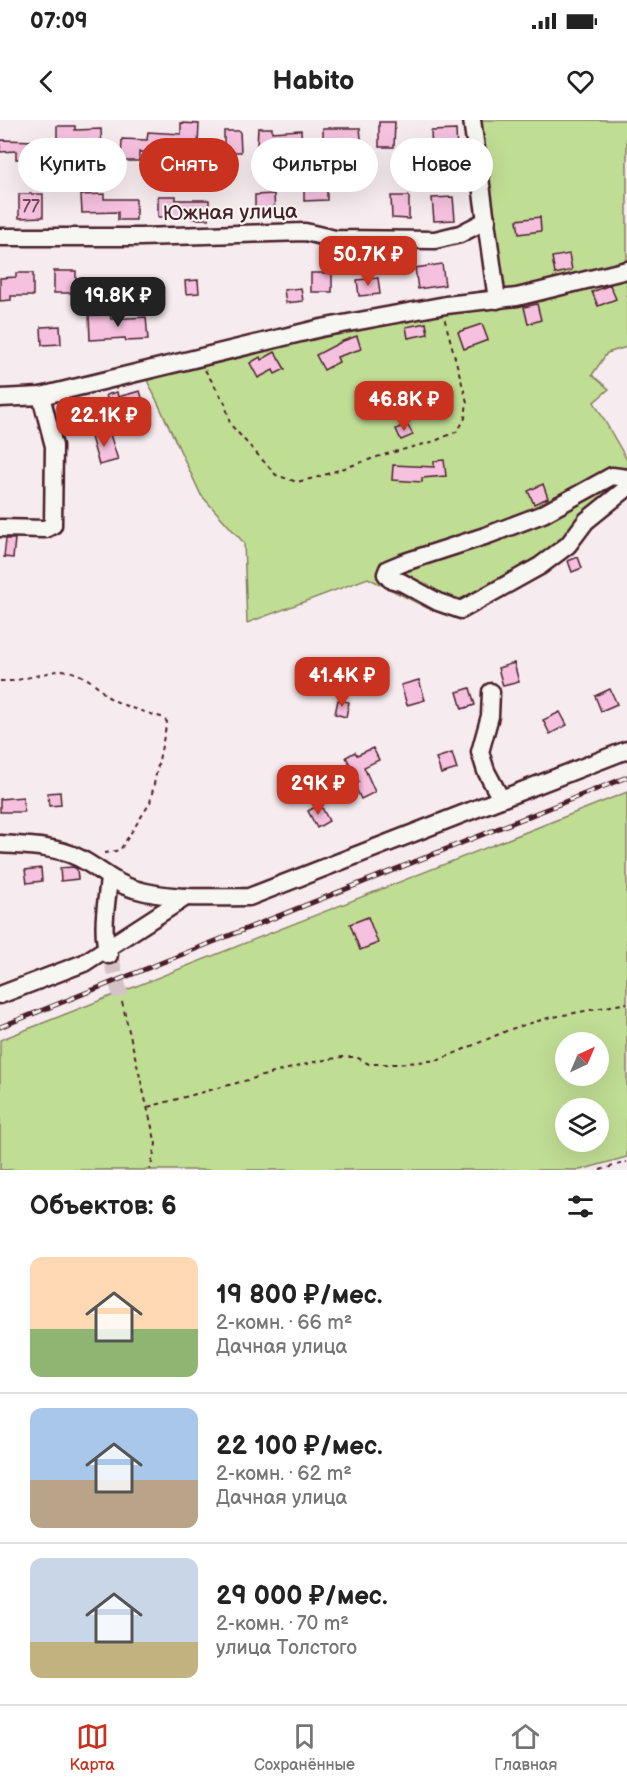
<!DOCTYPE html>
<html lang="ru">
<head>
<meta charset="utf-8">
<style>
  body { margin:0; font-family:"Balsamiq Sans",sans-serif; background:#f6f6f6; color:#222; height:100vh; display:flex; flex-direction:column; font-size:22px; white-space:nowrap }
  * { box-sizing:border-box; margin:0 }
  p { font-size:20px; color:#767676 }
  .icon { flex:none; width:33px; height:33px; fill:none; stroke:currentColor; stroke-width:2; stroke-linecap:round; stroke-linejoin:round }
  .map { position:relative; height:1050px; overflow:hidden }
  .side { display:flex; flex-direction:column; background:#fff; flex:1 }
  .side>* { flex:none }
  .hud { position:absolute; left:18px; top:18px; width:591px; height:54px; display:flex; gap:12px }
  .needle { width:39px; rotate:44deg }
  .tools { position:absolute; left:555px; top:912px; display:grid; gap:12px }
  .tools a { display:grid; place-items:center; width:54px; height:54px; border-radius:50%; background:#fff; box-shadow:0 6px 24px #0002; font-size:30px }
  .price { position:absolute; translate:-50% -51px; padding:0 14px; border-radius:12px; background:#c8321e; color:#fff; font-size:20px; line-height:39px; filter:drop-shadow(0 2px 3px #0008) }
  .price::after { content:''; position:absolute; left:50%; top:36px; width:18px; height:14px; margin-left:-9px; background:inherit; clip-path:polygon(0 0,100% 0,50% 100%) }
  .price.selected { background:#222; color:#fff }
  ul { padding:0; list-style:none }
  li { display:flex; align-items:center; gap:18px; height:150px; padding:0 30px }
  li+li { border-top:2px solid #e0e0e0 }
  li span { display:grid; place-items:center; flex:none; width:168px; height:120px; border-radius:12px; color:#555 }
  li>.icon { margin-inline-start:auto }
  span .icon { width:72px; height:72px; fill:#fffc; stroke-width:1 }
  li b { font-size:26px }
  h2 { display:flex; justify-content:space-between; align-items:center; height:72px; padding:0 30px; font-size:26px }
  .chip { padding:0 21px; border-radius:27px; background:#fff; box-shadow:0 6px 24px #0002; font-size:21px; line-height:54px }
  .chip.selected { background:#c8321e; color:#fff }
  .status { display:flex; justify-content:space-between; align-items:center; height:42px; padding:0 30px; background:#fff; direction:ltr }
  .status svg { height:16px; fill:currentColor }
  header { display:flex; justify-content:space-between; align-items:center; height:78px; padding:0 30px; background:#fff; font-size:27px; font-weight:600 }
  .menu { display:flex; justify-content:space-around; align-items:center; height:84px; border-top:2px solid #e0e0e0; background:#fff; font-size:16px; color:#767676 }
  .menu a { display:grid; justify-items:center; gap:3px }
  .menu .selected { color:#c8321e }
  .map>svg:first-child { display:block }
</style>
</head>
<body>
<div class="status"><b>07:09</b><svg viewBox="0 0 49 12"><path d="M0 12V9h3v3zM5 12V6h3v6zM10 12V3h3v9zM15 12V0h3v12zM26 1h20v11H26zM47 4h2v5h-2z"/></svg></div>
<header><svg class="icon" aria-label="back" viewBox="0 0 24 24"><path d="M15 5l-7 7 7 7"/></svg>Habito<svg class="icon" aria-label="heart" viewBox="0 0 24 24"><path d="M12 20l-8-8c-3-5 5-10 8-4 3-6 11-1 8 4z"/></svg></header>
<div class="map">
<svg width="627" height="1050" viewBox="0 0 627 1050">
  <rect width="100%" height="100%" fill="#f6ebee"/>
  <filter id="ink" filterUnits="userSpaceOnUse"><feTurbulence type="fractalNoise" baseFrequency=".0167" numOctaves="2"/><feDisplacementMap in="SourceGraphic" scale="12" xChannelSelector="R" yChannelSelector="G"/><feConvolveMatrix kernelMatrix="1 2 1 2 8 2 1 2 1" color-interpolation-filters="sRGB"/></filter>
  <g filter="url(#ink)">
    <g fill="#c0dd94" stroke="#857e60" stroke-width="1.5" fill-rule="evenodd">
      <path d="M477,0H627V227L607,233L592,255L609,269L594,282L627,340V364L562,424L460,487L429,489L368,458L247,503L244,423L201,375L141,247L503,166Z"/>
      <path d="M627,672V1037L580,1050H0V920ZM566,922H598V956H566ZM566,988H598V1022H566Z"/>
    </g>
    <g fill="#f5c1df" stroke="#4a1f2b" stroke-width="1.5">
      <path d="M379,2H395L394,27H379Z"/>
      <path d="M181,3L199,4L198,25L167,23V33L139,32V41H121L122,19L147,20L148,12L181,14Z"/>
      <path d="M57,6H75V10L101,9L102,30L86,31V24H57Z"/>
      <path d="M258,8H272V12L301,10L302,31L286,32V27L257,26Z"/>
      <path d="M323,8H360L362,29L342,30V35L323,34Z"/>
      <path d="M456,10L457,32L432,33L431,11Z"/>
      <path d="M224,11H240L241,32H224Z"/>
      <path d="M0,20L37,21V39H16V31L0,32Z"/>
      <path d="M304,62H327V80L304,81Z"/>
      <path d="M19,74H43V97L19,98Z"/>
      <path d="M104,74V79H136V100H118V92L82,93L81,75Z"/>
      <path d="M274,74L275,95H255V75Z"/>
      <path d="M158,76H176V80H209V99H192V97H158Z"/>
      <path d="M391,76H409V99L392,98Z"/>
      <path d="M453,77L455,100L434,101L432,78Z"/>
      <path d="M540,97L541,111L519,114L517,100Z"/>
      <path d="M569,134L572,150L555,154L552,137Z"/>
      <path d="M442,144L445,165L418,169L415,148Z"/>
      <rect x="54" y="151" width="22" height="22"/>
      <path d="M16,153H33V176H11V180L0,181V158L16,157Z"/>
      <rect x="311" y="153" width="21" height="19"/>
      <path d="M378,158L380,174L359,176L357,160Z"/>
      <path d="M198,160L199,173L186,174L185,161Z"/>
      <path d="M610,165L616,179L598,186L592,172Z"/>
      <path d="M301,168L303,181L286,183L284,170Z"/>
      <path d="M537,184L541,200L528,204L524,187Z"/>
      <path d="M110,194L111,199L146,197L148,220L126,221L125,218L90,220L89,195Z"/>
      <path d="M426,203L428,214L408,218L406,207Z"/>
      <path d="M482,204L488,220L464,229L458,212Z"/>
      <path d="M60,206L61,224L42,225L41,207Z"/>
      <path d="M357,216L361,229L337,237L339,242L324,250L316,235L343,221Z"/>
      <path d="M275,232L285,249L275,254L273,250L258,258L250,243L260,237L261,240Z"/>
      <path d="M140,271L149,301L131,306L125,286L110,291L106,275L117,272L118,277Z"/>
      <path d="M78,296L81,313L72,315L68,299Z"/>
      <path d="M407,304L413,315L401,320L396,309Z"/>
      <path d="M109,311L118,340L99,345L91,317Z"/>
      <path d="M444,340L446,356L422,358V362L392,360L393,345L434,347V341Z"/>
      <path d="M543,364L548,378L534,384L528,371Z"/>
      <path d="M6,419H15L13,438L4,437Z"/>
      <path d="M578,437L582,448L572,452L568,441Z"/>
      <path d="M514,543L519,562L503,566L498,548Z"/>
      <path d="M419,560L425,580L407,585L401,565Z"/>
      <path d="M470,568L475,585L462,589L457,572Z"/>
      <path d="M610,569L617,584L601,591L595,576Z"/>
      <path d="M338,580L349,582L346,597L335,594Z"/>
      <path d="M560,592L567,605L550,614L543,600Z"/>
      <path d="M373,628L379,640L364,647L375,672L361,679L354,664L359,662L346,637L355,632L357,635Z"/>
      <path d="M452,633L457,649L441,654L436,638Z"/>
      <path d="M60,672L61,685L49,686L48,673Z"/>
      <path d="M23,677L24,692H0V679Z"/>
      <path d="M320,684L329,701L317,708L308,691Z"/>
      <path d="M73,747L77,749L78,759L61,761L60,748Z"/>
      <path d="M41,748L42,761L27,763L25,750Z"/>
      <path d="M368,797L378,823L360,830L350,804Z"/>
    </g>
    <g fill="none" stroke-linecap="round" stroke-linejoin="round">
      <path stroke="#d4c2c7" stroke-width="16" stroke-dasharray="16 8" stroke-linecap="butt" d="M111,838L122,882"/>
      <defs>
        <g id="minor">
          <path d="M472,0L497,180"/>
          <path d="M0,117H140L305,112L335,119L435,120L460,114L487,100"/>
          <path d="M0,278L41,276L321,208L446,185L517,177L627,150"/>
          <path d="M627,358L612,356L543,394L488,415L405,442L388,449L386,454L390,459L401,462L438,482L461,490L540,446L568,425L586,401L627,368"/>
          <path d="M0,408L45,409L53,405L54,326L41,276"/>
          <path d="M491,572L490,596L480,632L486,651L501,679"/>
          <path d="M0,724C26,726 54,726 77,737C97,746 112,763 134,769C171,780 211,777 249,777L627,630"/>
          <path d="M109,758C107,782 100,812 109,835"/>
          <path d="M0,875L84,843L186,777"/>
        </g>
      </defs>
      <use href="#minor" stroke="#4a1f2b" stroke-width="21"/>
      <g stroke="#4a1f2b" stroke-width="2" stroke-dasharray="4.5 4.5" stroke-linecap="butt">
        <path d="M205,250L225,283L230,304L276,355L297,362L318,357L383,335L435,321L458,311L465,298L467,282L444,197"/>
        <path d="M0,561H13L61,550C74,551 86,557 96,565C101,569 104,575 110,578C126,588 146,592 164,598L167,602L150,683L120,730L100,734"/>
        <path d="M122,882L156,1024L150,1050"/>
        <path d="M148,987L314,942L342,937H356L369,944H398L439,940L511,909L548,898L627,883"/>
        <path d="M600,1050L627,1042"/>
      </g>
      <use href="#minor" stroke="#f6f6f2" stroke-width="16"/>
      <defs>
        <path id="rail" d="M0,907L627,657"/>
      </defs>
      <use href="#rail" stroke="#4a1f2b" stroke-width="5"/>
      <use href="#rail" stroke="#f6f6f2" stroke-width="3" stroke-dasharray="9" stroke-linecap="butt"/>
    </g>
  </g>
  <g text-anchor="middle" stroke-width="4.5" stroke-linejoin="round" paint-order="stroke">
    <g font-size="18" fill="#754858">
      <text x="31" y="92">77</text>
    </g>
    <g font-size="21" fill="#4a1f2b" stroke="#f6f6f2">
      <text transform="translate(230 92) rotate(-1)" y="7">Южная улица</text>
    </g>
  </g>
</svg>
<div class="tools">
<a><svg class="needle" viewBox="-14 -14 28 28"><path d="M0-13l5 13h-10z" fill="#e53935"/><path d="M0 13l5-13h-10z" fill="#767676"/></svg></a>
<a><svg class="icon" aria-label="layers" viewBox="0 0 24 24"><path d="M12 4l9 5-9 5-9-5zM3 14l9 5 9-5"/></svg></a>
</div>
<b class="price" style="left:368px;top:167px">50.7K ₽</b>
<b class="price selected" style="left:118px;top:208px">19.8K ₽</b>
<b class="price" style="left:404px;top:312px">46.8K ₽</b>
<b class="price" style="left:104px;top:328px">22.1K ₽</b>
<b class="price" style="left:342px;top:588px">41.4K ₽</b>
<b class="price" style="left:318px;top:696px">29K ₽</b>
<div class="hud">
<a class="chip">Купить</a>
<a class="chip selected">Снять</a>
<a class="chip">Фильтры</a>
<a class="chip">Новое</a>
</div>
</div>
<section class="side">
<h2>Объектов: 6<svg class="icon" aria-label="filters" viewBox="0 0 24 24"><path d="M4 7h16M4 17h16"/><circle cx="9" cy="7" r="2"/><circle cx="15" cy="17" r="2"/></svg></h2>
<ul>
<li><span style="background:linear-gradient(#ffd9b3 60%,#8fb573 0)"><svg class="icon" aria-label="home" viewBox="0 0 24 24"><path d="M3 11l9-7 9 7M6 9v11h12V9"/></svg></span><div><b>19 800 ₽/мес.</b><p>2-комн. · 66 m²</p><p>Дачная улица</p></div></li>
<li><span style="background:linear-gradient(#a9c7e8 60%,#b9a48a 0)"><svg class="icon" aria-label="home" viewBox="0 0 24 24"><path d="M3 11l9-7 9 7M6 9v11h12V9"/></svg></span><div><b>22 100 ₽/мес.</b><p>2-комн. · 62 m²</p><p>Дачная улица</p></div></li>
<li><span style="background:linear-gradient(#c9d6e8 70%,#c2b280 0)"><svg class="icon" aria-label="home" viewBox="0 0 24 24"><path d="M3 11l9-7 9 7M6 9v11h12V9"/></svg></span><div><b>29 000 ₽/мес.</b><p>2-комн. · 70 m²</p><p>улица Толстого</p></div></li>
</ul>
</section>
<nav class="menu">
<a class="selected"><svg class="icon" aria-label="map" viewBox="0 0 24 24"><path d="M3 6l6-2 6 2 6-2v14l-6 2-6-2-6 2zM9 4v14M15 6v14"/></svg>Карта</a>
<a><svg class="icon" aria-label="saved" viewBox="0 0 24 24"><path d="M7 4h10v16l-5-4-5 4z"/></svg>Сохранённые</a>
<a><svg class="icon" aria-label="home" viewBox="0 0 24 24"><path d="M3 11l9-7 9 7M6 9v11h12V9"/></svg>Главная</a>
</nav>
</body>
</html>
